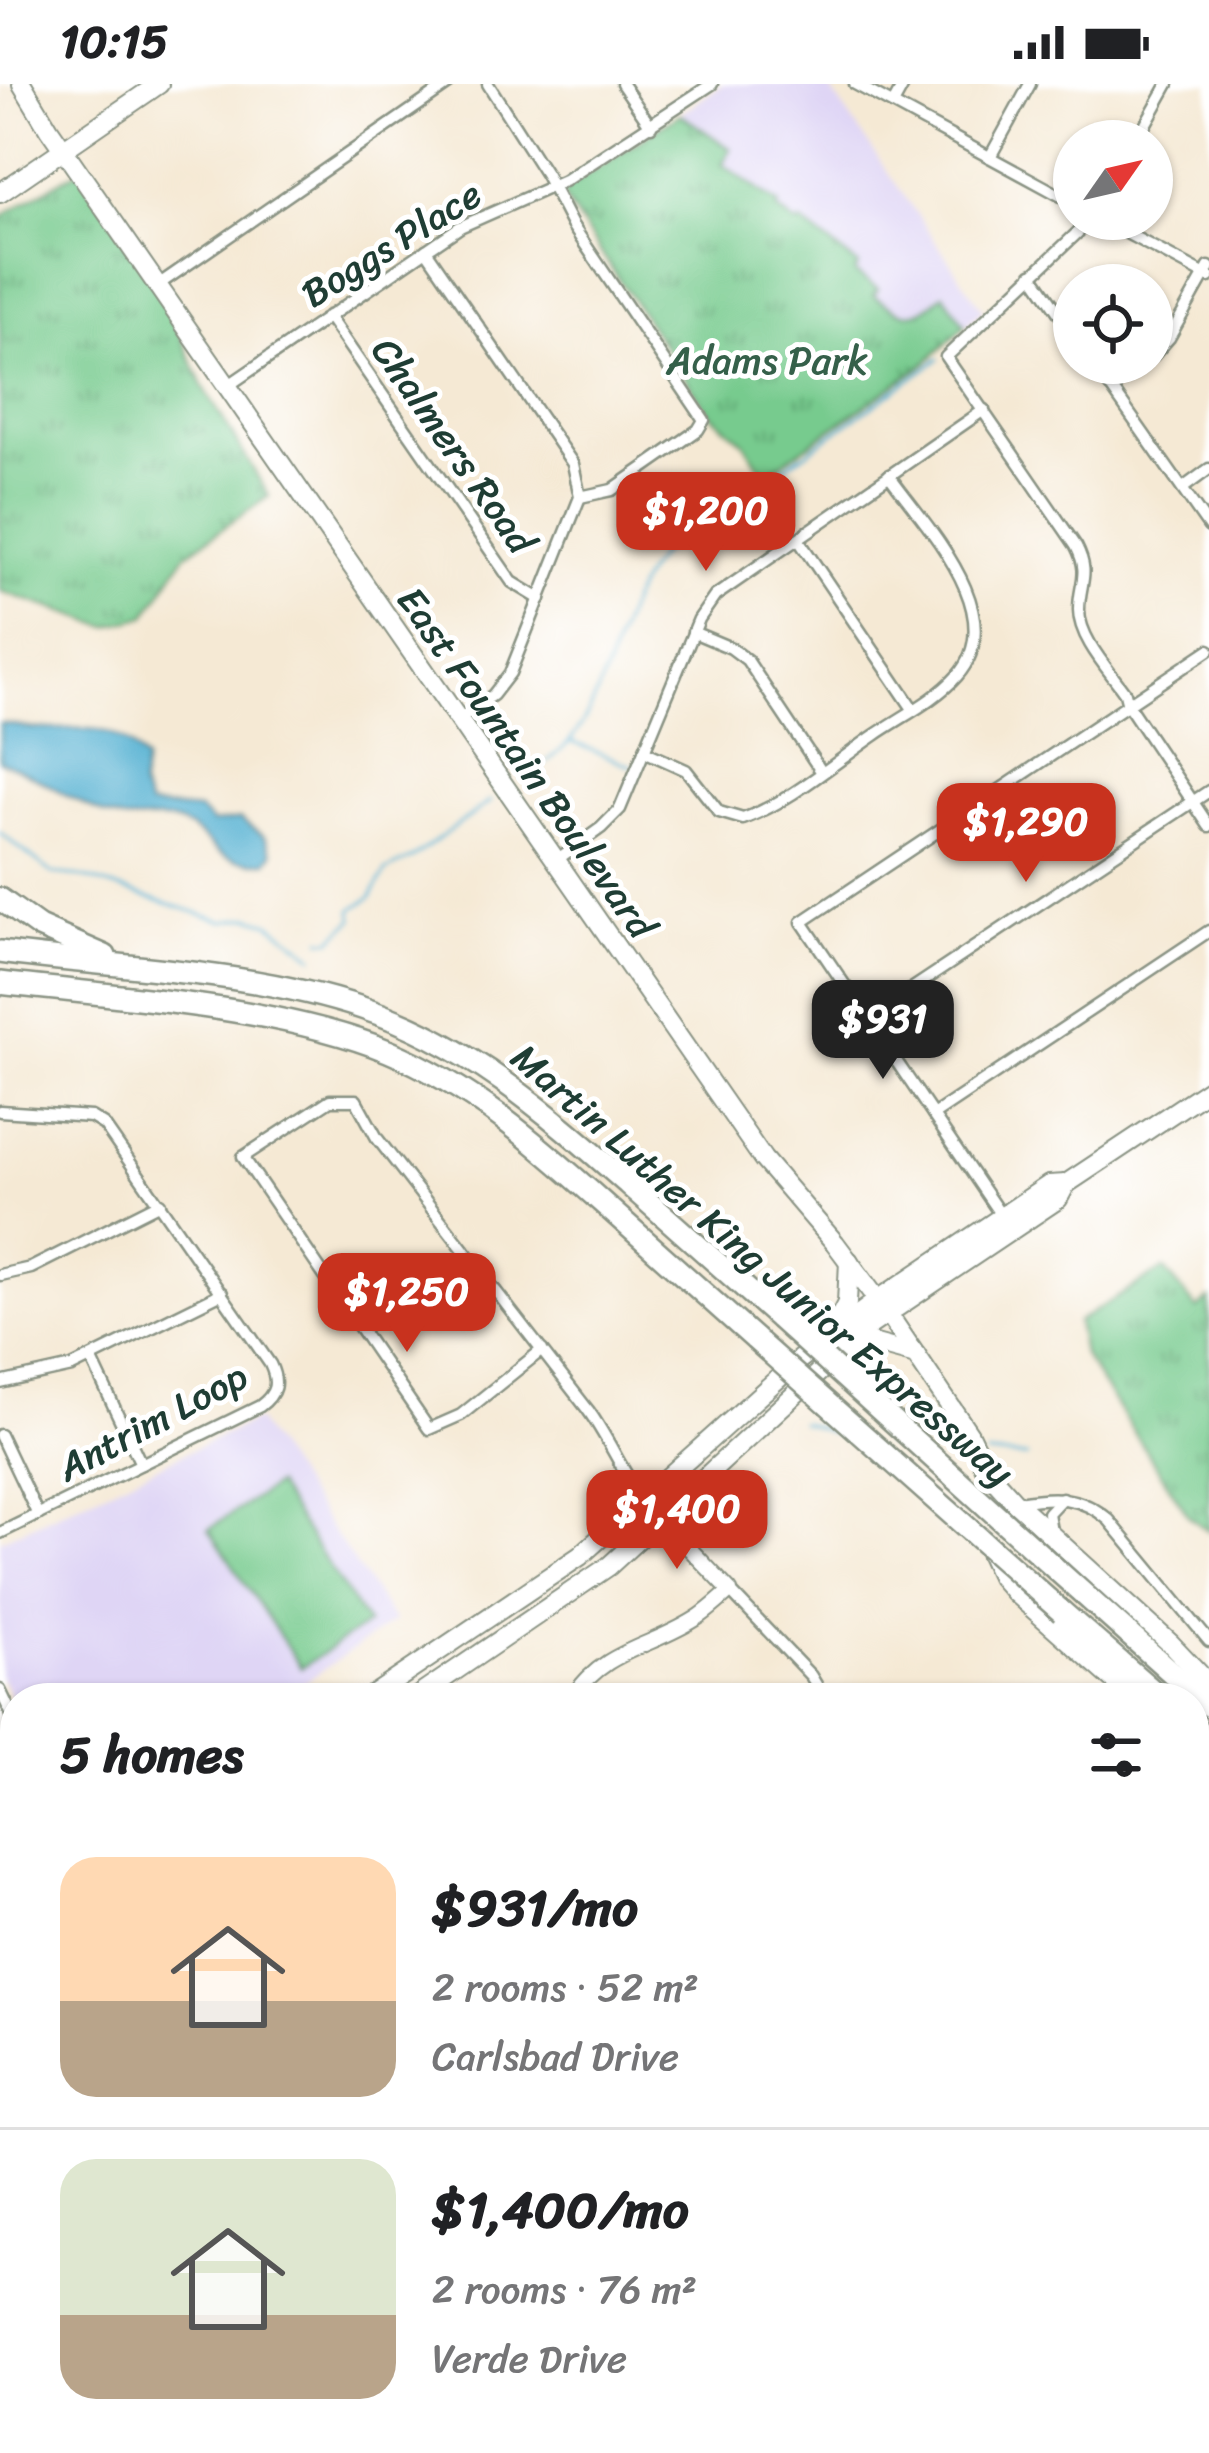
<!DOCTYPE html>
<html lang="en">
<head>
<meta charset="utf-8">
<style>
  body { margin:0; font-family:Sriracha,sans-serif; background:#f6f6f6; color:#202124; height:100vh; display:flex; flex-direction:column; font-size:45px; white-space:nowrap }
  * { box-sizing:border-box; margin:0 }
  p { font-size:39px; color:#757577 }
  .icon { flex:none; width:66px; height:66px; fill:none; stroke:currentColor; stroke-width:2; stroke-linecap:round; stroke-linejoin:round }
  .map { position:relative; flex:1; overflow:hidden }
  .panel { position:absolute; left:0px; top:1599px; width:1209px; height:771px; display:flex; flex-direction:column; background:#fff; border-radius:48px 48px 0 0; box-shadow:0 3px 9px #0004 }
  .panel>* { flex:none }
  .needle { width:78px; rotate:56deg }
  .tools { position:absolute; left:1053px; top:36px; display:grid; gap:24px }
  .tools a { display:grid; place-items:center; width:120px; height:120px; border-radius:50%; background:#fff; box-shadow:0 3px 9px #0004; font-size:60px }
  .price { position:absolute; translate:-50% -102px; padding:0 27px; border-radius:24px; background:#c8321e; color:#fff; font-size:39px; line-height:78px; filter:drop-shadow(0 3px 6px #0008) }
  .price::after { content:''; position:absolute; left:50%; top:72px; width:36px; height:27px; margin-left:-18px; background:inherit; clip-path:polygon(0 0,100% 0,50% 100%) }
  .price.current { background:#222; color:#fff }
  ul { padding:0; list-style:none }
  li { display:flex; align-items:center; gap:36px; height:300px; padding:0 60px }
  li+li { border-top:3px solid #e0e0e0 }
  li span { display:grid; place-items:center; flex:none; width:336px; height:240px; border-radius:36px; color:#555 }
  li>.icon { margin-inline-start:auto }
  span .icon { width:144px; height:144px; fill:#fffc; stroke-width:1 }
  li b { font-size:51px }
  h2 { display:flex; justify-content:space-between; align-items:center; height:144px; padding:0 60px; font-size:51px }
  .status { display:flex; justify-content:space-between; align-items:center; height:84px; padding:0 60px; background:#fff; direction:ltr }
  .status svg { height:33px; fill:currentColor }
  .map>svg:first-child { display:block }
</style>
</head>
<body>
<div class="status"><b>10:15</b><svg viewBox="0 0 49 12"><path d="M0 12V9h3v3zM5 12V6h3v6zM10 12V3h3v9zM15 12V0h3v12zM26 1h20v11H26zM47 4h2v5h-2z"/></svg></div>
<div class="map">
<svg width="1209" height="2369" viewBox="0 0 1209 2369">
  <defs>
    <pattern id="grass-tufts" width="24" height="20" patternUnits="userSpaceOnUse" patternTransform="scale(3)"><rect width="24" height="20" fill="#77cb8e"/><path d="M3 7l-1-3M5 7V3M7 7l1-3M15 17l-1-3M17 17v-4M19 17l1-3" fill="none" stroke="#61a675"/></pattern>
  </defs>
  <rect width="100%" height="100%" fill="#fff"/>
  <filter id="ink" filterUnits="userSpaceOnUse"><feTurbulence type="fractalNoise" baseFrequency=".00833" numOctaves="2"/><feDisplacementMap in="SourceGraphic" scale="24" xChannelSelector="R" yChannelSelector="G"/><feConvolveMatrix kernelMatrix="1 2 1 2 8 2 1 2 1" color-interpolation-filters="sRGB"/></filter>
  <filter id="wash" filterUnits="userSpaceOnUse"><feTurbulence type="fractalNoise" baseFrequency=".004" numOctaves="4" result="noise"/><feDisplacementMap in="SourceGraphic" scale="48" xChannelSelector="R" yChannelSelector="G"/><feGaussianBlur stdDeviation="2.7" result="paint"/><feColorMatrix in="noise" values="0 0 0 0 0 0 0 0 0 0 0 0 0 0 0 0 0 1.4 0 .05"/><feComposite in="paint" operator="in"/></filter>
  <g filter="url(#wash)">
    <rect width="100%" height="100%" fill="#f5e9d4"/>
    <g fill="#dfd5f5">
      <path d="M723,0H827L983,226L965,242L944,211L922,228L901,230L872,210L686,125L731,66L680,30Z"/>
      <path d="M256,1336L394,1537L282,1614H15V1622L0,1591V1456Z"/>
    </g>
    <g fill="url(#grass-tufts)" stroke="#4b8461" stroke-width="3">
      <path d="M680,30L731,65L722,80L779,121L777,126L798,141L801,138L858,181L855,189L878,205L873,211C906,234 912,238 944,210L965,242L923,281L765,391L743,357L709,329L564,114L565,105Z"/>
      <path d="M80,85L158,201L203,302L269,412L186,470L146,532L108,543L0,507V133Z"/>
      <path d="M1164,1185L1197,1225L1209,1215V1448L1189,1432L1083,1271L1077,1238Z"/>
      <path d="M1209,2198V2369H1047L1043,2359L1047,2355H1194V2199Z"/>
    </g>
    <path fill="#77cb8e" stroke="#4b8461" stroke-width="3" d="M275,1401L367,1540L301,1584L209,1445Z"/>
    <path fill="#54b1d2" stroke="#3a7783" stroke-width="3" d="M0,639C10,639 19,643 29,644C76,649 109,631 145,677L141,703L149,722L199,726L212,739L240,735L265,753L273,769L267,778C203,780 219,752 176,738C156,732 137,740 119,735C77,723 42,692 0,677Z"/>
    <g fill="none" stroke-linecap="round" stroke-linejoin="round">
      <g stroke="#54b1d2" stroke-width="3">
        <path d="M572,658L632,682"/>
        <path d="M526,693C544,680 564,667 576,649C614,596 616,519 661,470L939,275"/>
        <path d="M0,749L53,790L82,793L224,837L250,833L270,839L314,872"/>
        <path d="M322,855L331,856L353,836L352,826L371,813L386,787L412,774L491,717"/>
        <path d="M801,1339L852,1354"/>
        <path d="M885,1360L906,1362"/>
        <path d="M939,1365L971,1369"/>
        <path d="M987,1371L1027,1373"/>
      </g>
    </g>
  </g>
  <g filter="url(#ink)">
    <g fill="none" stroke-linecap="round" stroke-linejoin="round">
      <defs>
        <g id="minor">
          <path d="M488,0L546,91L572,141L704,336L698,346L612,406L580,413"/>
          <path d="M622,0L651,42"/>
          <path d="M855,0L1074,119"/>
          <path d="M893,20L904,0"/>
          <path d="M1136,57L1168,0"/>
          <path d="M990,73L1030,0"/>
          <path d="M1092,135L946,273L1076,462C1091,491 1079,498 1079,526C1079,555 1110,587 1125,609L1128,621L1209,742"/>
          <path d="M1100,135L1209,193"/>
          <path d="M426,166L573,380L580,413L510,589L493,611L458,636"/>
          <path d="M1032,190L1074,251"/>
          <path d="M158,201L449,0"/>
          <path d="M328,232L512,498L540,515"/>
          <path d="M1152,273L1169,254L1209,183"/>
          <path d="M1094,279L1209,443"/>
          <path d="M229,301L460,143L564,97L712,0"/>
          <path d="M1110,303L1144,279"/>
          <path d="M1183,404L1209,385"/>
          <path d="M798,455L913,625"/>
          <path d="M693,548L731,564L747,576L821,687"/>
          <path d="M644,667L686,686L719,728L743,735C790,718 834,679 875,651C901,633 936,616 957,592C1012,530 925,442 889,391"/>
          <path d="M555,777L601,744L620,725L699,535L715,512L984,326"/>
          <path d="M868,934L1209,707"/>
          <path d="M0,1027L91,1033L104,1041L270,1280C279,1299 276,1310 260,1322L0,1449"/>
          <path d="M933,1031L1209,847"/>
          <path d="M1002,1133L802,838L1209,566"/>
          <path d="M0,1191L31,1184L160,1119"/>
          <path d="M542,1266L461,1331L429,1345L243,1073L330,1016H356L377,1054L588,1326C609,1355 622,1388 644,1417"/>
          <path d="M91,1274L141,1380"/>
          <path d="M0,1299L72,1283L222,1209"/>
          <path d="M0,1351L38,1431"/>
          <path d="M1018,1418C1053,1412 1081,1411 1109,1436L1209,1557"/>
          <path d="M1051,1447L1048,1429L1062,1414"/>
          <path d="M730,1507L811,1592L824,1614"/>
          <path d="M0,1606L15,1637"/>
          <path d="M1194,1686L1209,1698"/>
          <path d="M1194,1783L1209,1796"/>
          <path d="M0,1795L15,1786"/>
          <path d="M0,1829L15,1852"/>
          <path d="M1194,1955L1209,1948"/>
          <path d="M0,2023L15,2013"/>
          <path d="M0,2076L15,2096"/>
          <path d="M0,2347L15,2350"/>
          <path d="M36,2355L85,2369"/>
          <path d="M478,2355L531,2369"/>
          <path d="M818,2369V2355"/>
        </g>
        <g id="tertiary">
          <path d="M572,1614C606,1563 653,1564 700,1532C710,1525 720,1516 730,1507L644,1417"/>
          <path d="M322,2369L327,2355"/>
        </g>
        <g id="primary">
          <path d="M22,0L49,45L763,1075L835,1159L888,1230L969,1350L986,1386L1015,1418"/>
          <path d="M0,109L159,0"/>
          <path d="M834,1244L847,1219L849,1177"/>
          <path d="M850,1263L872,1259L916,1271"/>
          <path d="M369,1614L580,1472L800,1275L878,1216L1049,1101L1066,1100"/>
          <path d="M415,1614L609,1482L869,1242L1058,1115L1066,1100L1209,1005"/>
          <path d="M0,1859L15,1849"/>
          <path d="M0,1891L15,1882"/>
        </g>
        <g id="trunk">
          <path d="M1015,1418L1171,1560L1209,1600"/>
          <path d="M985,1460L1000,1492L1014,1508L1134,1614"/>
          <path d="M1194,1667L1209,1679"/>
        </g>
        <g id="motorway">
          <path d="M0,815L39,843L105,872"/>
          <path d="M0,868C119,884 248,886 362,924C467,958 546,1028 628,1100C678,1144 728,1189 779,1234"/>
          <path d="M0,899C120,913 277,922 388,967C472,1002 538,1061 604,1120C655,1165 705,1210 755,1255"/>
          <path d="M1058,1487L1209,1622"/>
          <path d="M1062,1528L1161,1614"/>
          <path d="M1194,1643L1209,1656"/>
        </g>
      </defs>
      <use href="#minor" stroke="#8a9384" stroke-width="15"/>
      <use href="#tertiary" stroke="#8a9384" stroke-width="18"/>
      <use href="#primary" stroke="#8a9384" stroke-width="22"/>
      <use href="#trunk" stroke="#8a9384" stroke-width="22"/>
      <use href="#motorway" stroke="#8a9384" stroke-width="26"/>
      <use href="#minor" stroke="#fff" stroke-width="10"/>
      <use href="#tertiary" stroke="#fff" stroke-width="14"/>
      <use href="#primary" stroke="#fff" stroke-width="18"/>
      <use href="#trunk" stroke="#fff" stroke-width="18"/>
      <use href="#motorway" stroke="#fff" stroke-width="21"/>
      <defs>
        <g id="motorway-bridge">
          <path d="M779,1234L1058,1487"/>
          <path d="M755,1255L1062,1528"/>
        </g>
      </defs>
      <use href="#motorway-bridge" stroke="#8a9384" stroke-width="26" stroke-linecap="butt"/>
      <use href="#motorway-bridge" stroke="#fff" stroke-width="21"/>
    </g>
  </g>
  <g text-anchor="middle" stroke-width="10" stroke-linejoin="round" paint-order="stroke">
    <g font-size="39" fill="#1f3d34" stroke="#fff">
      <text transform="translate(391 159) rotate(-32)" y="14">Boggs Place</text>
      <text transform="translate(454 361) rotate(55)" y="14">Chalmers Road</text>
      <text transform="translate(527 678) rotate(55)" y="14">East Fountain Boulevard</text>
      <text transform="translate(763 1180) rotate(41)" y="14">Martin Luther King Junior Expressway</text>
      <text transform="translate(152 1337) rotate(-28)" y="14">Antrim Loop</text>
    </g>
    <g font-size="39" fill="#35604a" stroke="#fff">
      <text x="767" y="290">Adams Park</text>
    </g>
  </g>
</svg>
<div class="tools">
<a><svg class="needle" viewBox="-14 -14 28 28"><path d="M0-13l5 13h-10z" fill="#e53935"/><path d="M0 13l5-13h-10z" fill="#757577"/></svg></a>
<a><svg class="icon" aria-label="locate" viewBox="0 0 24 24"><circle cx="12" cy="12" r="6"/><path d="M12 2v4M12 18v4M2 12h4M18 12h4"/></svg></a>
</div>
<b class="price" style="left:706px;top:490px">$1,200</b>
<b class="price" style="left:1026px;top:801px">$1,290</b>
<b class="price current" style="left:883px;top:998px">$931</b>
<b class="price" style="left:407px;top:1271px">$1,250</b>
<b class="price" style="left:677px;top:1488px">$1,400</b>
<section class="panel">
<h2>5 homes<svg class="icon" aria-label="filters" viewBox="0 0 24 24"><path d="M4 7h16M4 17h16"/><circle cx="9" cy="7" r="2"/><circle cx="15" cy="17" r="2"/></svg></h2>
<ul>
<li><span style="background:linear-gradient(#ffd9b3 60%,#b9a48a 0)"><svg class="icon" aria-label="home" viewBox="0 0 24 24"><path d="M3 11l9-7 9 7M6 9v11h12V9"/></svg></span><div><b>$931/mo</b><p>2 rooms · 52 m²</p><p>Carlsbad Drive</p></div></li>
<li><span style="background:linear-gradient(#dfe7d0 65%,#b9a48a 0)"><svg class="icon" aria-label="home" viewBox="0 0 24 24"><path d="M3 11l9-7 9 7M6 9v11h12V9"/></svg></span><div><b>$1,400/mo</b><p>2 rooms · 76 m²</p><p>Verde Drive</p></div></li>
</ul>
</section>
</div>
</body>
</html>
